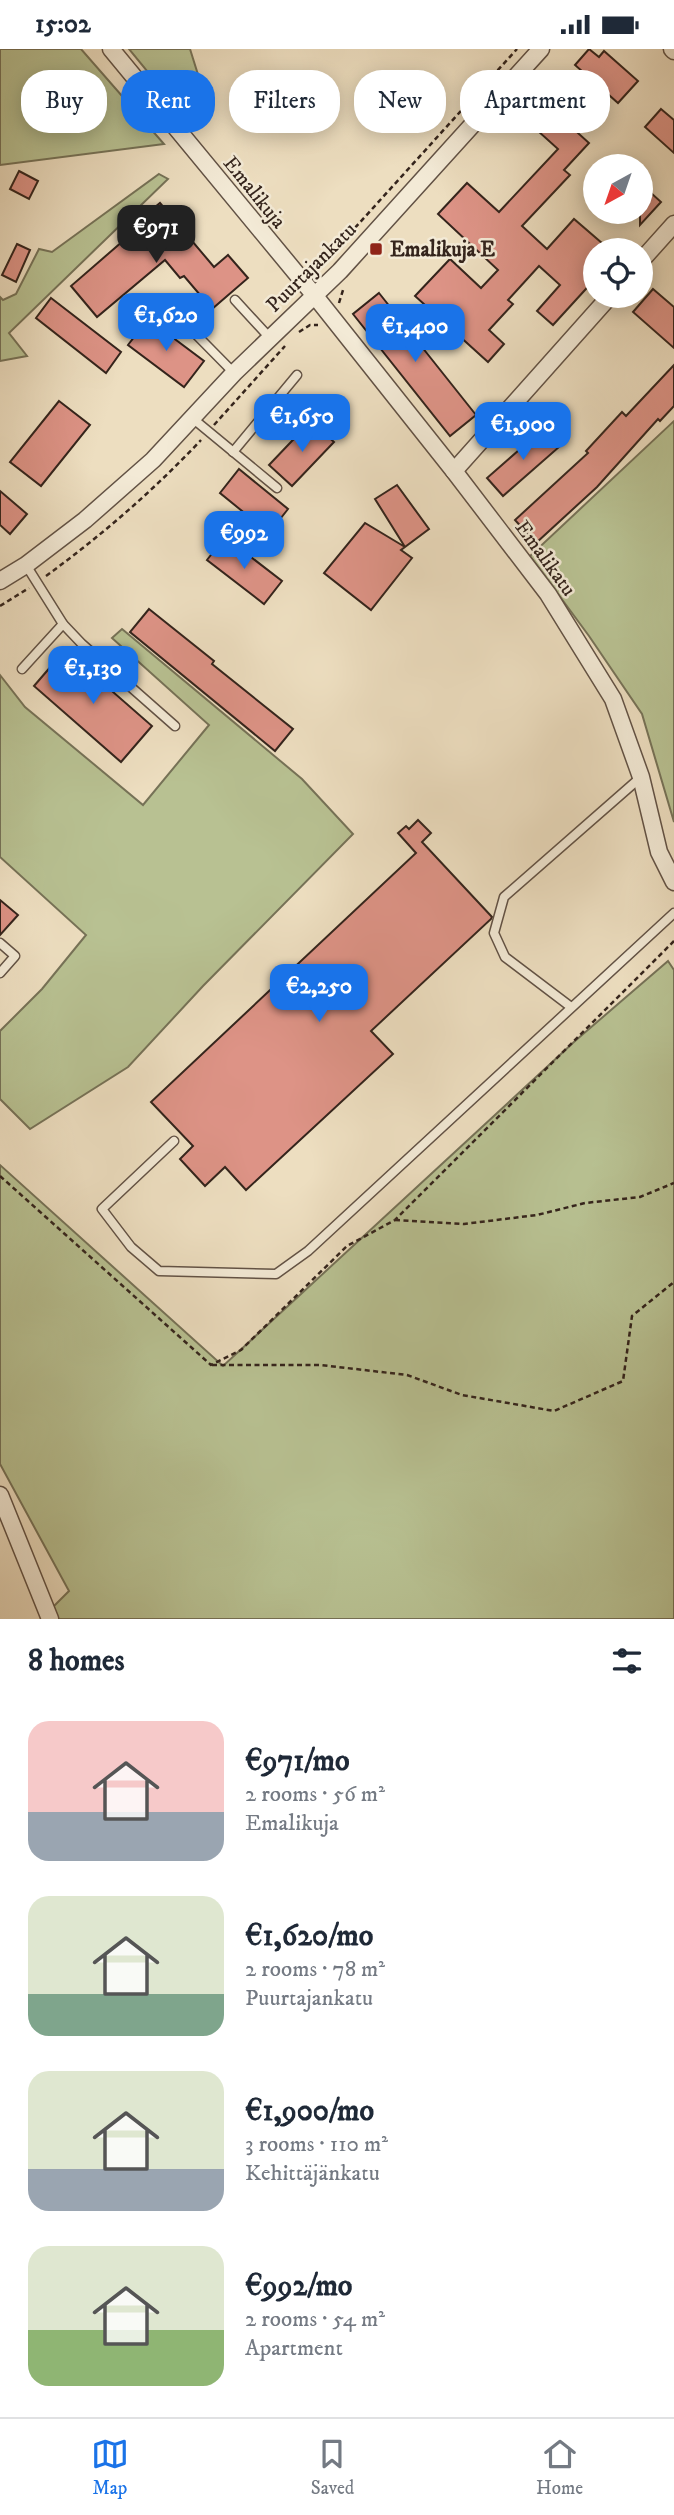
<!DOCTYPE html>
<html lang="en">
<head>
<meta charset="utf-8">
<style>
  body { margin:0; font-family:"IM FELL DW Pica",serif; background:#f6f6f7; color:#1f2937; height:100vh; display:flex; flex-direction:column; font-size:26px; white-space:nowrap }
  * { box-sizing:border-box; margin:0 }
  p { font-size:23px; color:#747a83 }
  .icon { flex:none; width:38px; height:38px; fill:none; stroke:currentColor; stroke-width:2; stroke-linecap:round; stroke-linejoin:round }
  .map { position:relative; height:1570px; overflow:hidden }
  .details { display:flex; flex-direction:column; background:#fff; flex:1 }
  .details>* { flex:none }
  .top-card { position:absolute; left:21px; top:21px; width:634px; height:63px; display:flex; gap:14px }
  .needle { width:46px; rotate:220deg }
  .tools { position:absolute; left:583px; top:105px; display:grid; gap:14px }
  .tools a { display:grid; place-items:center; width:70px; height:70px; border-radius:50%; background:#fff; box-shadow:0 4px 18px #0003; font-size:35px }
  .price { position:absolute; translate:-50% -60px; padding:0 16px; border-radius:14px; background:#1a73e8; color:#fff; font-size:23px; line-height:46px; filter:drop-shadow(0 2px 4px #0008) }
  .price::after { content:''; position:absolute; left:50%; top:42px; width:21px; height:16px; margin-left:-10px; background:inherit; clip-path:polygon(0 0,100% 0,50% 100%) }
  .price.on { background:#222; color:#fff }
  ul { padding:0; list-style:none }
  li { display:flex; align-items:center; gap:21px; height:175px; padding:0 28px }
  li span { display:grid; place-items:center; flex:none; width:196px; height:140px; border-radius:21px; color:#555 }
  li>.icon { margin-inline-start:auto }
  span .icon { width:84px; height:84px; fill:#fffc; stroke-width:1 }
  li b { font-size:30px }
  h2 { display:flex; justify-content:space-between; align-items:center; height:84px; padding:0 28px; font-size:30px }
  .pill { padding:0 24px; border-radius:28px; background:#fff; box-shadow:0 4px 18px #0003; font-size:24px; line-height:63px }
  .pill.on { background:#1a73e8; color:#fff }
  .status { display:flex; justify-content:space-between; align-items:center; height:49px; padding:0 35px; background:#fff; direction:ltr }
  .status svg { height:19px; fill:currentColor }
  .tab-bar { display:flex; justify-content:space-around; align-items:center; height:98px; border-top:2px solid #e0e1e3; background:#fff; font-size:19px; color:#747a83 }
  .tab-bar a { display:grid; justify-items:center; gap:4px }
  .tab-bar .on { color:#1a73e8 }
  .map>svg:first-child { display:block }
</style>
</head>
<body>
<div class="status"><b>15:02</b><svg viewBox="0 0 49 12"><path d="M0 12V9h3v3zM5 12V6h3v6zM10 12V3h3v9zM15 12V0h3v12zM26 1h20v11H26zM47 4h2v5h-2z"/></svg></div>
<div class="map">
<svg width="674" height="1570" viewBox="0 0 674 1570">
  <rect width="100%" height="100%" fill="#eddec0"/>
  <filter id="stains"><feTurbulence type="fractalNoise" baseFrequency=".00286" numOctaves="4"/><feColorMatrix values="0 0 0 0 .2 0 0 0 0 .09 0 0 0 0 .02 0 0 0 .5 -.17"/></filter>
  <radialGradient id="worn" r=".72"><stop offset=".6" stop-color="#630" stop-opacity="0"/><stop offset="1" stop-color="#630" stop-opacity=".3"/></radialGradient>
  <g fill="#b8c192" stroke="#767257" stroke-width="2">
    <path d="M0,0H81L164,95L0,116Z"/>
    <path d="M129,0H190L210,64L195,74L179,61Z"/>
    <path d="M159,125L168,130L9,284L27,307L0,312V248L3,251L16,245L39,200L52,203Z"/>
    <path d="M674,372V773L642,665L589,587L530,507Z"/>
    <path d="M122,580L302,730L353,785L203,937L128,1018L30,1080L0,1050V982L42,940L86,886L0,808V626L25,658L143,756L209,676L112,589Z"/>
    <path d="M668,912L674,921V1570H41L69,1542L0,1415V1116L223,1317L575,992Z"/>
  </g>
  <g fill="#dd9386" stroke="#34241c" stroke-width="2">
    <path d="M589,0L599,8L604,2L638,32L618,54L575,16Z"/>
    <path d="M535,45L589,94L564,121L570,126L522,177L547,200L574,170L610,201H595V230L553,276L537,262L560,236L539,217L508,251L513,255L489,281L504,295L488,313L415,247L450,210L481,239L498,221L438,165L467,134L499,163L558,100L518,64Z"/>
    <path d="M661,60L674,71V104L645,78Z"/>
    <path d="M19,122L38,132L29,150L10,140Z"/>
    <path d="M640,134L661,153L640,176Z"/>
    <path d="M160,154L214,218L228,206L248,229L212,260L184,227L180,229L165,211L97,268L71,237L138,179L135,175Z"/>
    <path d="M17,195L30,201L16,233L2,226Z"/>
    <path d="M653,240L674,258V299L633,263Z"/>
    <path d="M379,244L476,366L450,387L353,265Z"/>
    <path d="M51,249L121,303L106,324L36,269Z"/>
    <path d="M148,270L204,312L184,338L128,296Z"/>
    <path d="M674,316V357L660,372L658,370L597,438L536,494L515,471L588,404L586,402L622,363L626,367Z"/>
    <path d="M59,352L90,376L41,437L10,413Z"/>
    <path d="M311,372L334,393L292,437L269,416Z"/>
    <path d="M543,380L559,398L503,447L487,429Z"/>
    <path d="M239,420L288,460L269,484L220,444Z"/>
    <path d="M397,436L429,480L401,501L412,509L371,561L324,524L365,474L405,498L375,450Z"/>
    <path d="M0,442L27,465L10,485L0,476Z"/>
    <path d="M225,488L282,532L264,555L207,511Z"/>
    <path d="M149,560L214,612L212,615L293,680L275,702L130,583Z"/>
    <path d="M65,601L152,677L121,713L34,637Z"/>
    <path d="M418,771L431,784L422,793L492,868L491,870L371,982L393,1005L246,1141L225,1118L205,1137L180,1110L193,1097L151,1053L416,804L398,784L406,777L409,780Z"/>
    <path d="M0,851L18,866L0,886Z"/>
  </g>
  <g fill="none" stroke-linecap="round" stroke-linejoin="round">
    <defs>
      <g id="lane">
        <path d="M235,251L270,289"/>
        <path d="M163,252L234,324"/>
        <path d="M191,368L277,439"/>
        <path d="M233,403L297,326"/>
        <path d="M26,516L63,575L82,595L175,677"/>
        <path d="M22,620L63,575"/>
        <path d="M0,894L15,907L0,924"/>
        <path d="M571,958L505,908L494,884L504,848L641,728"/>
        <path d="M174,1092L102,1160L131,1198L159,1222L276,1225L308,1202L674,864"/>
      </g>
      <g id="street">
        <path d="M111,0L315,247L454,422L548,545L613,650L641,728L659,803L674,833"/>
        <path d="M672,0L674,2"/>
        <path d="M640,213L674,175"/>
        <path d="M454,422L610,247"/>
        <path d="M0,532L26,516L85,471L153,411L234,324L340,222L541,0"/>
        <path d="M0,1446L50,1570"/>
      </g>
    </defs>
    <use href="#lane" stroke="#625245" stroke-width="11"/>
    <use href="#street" stroke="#625245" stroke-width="19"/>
    <g stroke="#34241c" stroke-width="2.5" stroke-dasharray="5 3.5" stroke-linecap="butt">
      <path d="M315,223L517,0"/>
      <path d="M339,254L343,241"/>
      <path d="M299,283L310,276H318"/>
      <path d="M214,376L285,297"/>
      <path d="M46,527C102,486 153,442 201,391"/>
      <path d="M0,557L29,539"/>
      <path d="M0,1127L211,1316L241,1301L347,1197L395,1171L674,892"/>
      <path d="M395,1171L464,1175L537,1166L585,1154L640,1148L674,1134"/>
      <path d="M212,1316H321L407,1326L462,1346L554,1362L623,1332L632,1267L674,1233"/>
    </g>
    <use href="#lane" stroke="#f3ead6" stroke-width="8"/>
    <use href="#street" stroke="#f3ead6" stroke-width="16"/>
  </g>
  <rect fill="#8f2418" stroke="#f3ead6" stroke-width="2.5" x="369" y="193" width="14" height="14" rx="3.5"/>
  <g text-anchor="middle" stroke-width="5" stroke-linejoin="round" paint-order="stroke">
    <g font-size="21" fill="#34241c" stroke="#f3ead6">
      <text transform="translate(255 143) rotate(51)" y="7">Emalikuja</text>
      <text transform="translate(311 218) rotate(-45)" y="7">Puurtajankatu</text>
      <text transform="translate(546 509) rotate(54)" y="7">Emalikatu</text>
    </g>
    <g font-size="21" font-weight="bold" fill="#34241c" stroke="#f3ead6" text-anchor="start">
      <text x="390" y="207">Emalikuja E</text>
    </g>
  </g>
  <rect width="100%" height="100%" filter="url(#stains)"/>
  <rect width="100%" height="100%" fill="url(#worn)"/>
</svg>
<div class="tools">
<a><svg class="needle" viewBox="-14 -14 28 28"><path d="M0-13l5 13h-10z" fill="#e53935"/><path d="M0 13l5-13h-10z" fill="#747a83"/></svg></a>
<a><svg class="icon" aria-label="locate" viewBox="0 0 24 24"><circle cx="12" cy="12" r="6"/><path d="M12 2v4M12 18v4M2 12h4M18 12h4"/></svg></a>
</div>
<b class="price on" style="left:156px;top:216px">€971</b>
<b class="price" style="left:166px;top:304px">€1,620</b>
<b class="price" style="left:415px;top:315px">€1,400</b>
<b class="price" style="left:302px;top:405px">€1,650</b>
<b class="price" style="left:523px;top:413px">€1,900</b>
<b class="price" style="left:244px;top:522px">€992</b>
<b class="price" style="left:93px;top:657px">€1,130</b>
<b class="price" style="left:319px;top:975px">€2,250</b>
<div class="top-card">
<a class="pill">Buy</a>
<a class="pill on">Rent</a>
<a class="pill">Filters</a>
<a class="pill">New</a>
<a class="pill">Apartment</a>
</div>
</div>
<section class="details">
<h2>8 homes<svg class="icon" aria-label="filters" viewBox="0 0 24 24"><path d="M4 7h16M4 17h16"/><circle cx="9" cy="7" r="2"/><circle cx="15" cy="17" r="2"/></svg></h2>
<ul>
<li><span style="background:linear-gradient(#f6c9c9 65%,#9aa5b1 0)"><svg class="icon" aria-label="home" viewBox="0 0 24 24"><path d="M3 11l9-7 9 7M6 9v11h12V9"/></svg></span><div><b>€971/mo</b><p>2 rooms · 56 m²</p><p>Emalikuja</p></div></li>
<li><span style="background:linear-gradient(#dfe7d0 70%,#7fa58c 0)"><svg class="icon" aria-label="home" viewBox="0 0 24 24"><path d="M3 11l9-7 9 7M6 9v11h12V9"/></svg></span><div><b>€1,620/mo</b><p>2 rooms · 78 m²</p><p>Puurtajankatu</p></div></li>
<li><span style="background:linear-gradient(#dfe7d0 70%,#9aa5b1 0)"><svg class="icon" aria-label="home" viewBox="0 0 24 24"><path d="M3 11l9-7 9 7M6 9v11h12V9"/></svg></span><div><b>€1,900/mo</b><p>3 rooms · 110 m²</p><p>Kehittäjänkatu</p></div></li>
<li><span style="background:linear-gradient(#dfe7d0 60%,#8fb573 0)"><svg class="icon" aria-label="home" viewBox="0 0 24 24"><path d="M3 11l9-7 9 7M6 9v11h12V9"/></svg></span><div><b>€992/mo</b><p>2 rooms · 54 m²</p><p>Apartment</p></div></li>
</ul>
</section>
<nav class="tab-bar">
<a class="on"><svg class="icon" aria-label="map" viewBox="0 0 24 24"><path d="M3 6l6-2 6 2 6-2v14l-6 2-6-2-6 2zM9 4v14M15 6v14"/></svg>Map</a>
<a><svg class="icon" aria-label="saved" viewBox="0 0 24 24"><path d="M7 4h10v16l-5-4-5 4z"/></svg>Saved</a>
<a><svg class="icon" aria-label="home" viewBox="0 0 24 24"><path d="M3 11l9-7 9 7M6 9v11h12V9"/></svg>Home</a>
</nav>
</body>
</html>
